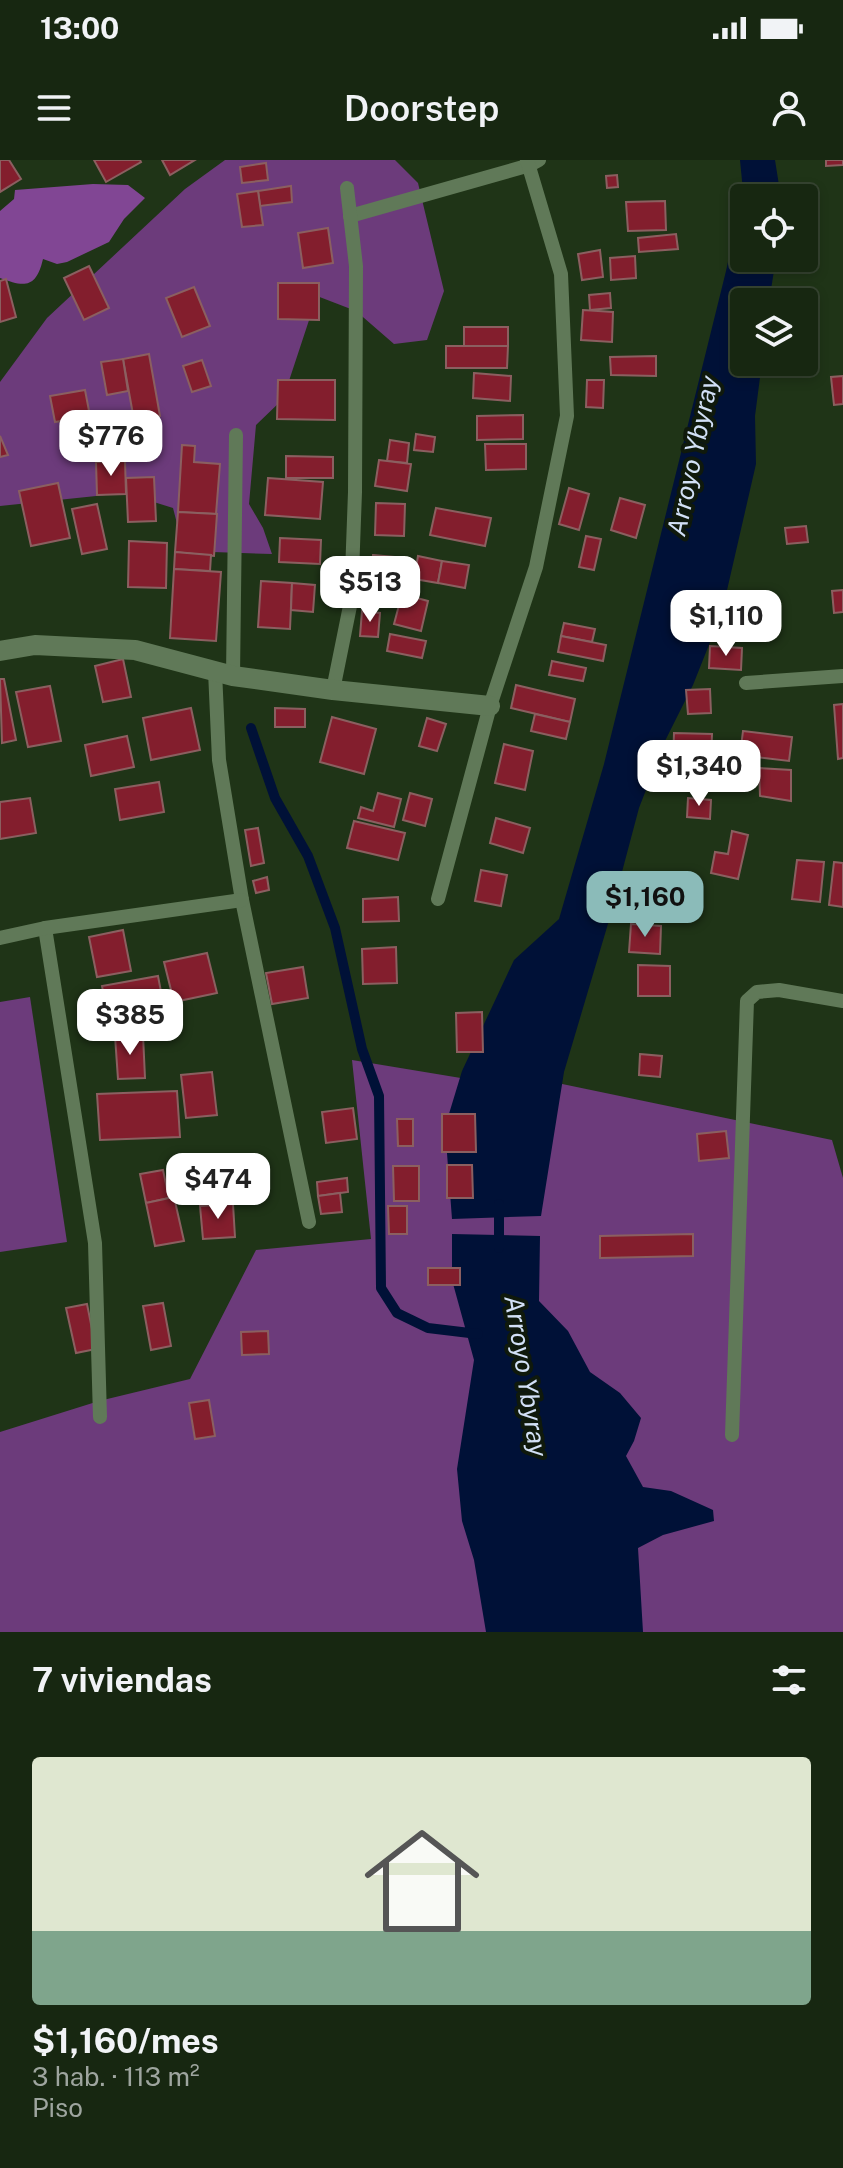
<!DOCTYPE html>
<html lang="es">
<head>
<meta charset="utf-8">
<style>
  body { margin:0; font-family:"Public Sans",sans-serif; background:#202f1a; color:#f1f3f6; height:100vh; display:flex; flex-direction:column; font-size:30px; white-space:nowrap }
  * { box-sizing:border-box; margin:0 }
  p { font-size:26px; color:#9ea59f }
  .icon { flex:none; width:44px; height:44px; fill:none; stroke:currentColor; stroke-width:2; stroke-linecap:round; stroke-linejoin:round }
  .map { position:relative; height:1472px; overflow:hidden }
  .panel { display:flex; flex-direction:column; background:#172711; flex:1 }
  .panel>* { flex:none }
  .tools { position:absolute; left:730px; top:24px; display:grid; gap:16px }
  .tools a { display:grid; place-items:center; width:88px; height:88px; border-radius:8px; background:#172711; box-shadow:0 4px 12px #0003,0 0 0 2px #364431; font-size:40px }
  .price { position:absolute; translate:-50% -68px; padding:0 18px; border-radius:16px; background:#fff; color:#222; font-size:26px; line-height:52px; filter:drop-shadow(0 2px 4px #0008) }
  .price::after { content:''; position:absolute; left:50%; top:48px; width:24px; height:18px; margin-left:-12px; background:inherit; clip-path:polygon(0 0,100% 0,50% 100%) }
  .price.selected { background:#8bbbb9; color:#111 }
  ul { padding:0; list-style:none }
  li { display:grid; align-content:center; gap:16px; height:424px; padding:0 32px }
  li+li { border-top:2px solid #364431 }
  li span { display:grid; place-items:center; height:248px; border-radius:8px; color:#555 }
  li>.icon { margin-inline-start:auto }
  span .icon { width:144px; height:144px; fill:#fffc; stroke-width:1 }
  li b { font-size:34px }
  h2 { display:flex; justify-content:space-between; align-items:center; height:96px; padding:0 32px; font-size:34px }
  .status { display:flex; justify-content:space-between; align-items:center; height:56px; padding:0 40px; background:#172711; direction:ltr }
  .status svg { height:22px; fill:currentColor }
  header { display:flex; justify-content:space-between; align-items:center; height:104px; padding:0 32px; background:#172711; font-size:36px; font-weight:600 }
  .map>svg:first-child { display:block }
</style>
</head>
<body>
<div class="status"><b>13:00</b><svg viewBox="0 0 49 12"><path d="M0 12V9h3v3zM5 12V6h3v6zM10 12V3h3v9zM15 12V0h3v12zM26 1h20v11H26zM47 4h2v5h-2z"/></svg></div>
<header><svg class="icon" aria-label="menu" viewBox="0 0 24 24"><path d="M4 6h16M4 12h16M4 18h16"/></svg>Doorstep<svg class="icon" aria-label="person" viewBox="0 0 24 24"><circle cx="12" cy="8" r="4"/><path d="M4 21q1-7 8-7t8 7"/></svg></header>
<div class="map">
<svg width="843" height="1472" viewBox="0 0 843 1472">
  <rect width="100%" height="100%" fill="#1f3417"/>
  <g fill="#6c3b7b">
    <path d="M225,0H395L418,23L444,131L427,180L394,184L356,151L317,136L283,239L256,265L249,344L263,368L272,394L184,391L173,348L125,333L0,346V222L47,158L185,29Z"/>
    <path d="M30,837L67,1082L0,1092V842Z"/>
    <path d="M352,900L485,922L543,920L832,980L843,1018V1472H0V1272L99,1241L190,1219L256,1090L371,1079Z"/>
  </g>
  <path fill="#814694" d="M93,24L128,25L145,38L124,59L109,82L67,102L57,104L43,99C36,129 24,127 0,118V51L14,39L15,30Z"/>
  <g fill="#001137">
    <path d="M740,0H775L781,38H744V98H776L769,142H744V202H762L755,256L756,304L722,452L693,525L665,581L639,648L610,757L564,912L541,1056L452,1059L445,967L462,911L514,800L559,759L604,604L726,111L743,31Z"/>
    <path d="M452,1074L540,1076L539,1141L568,1171L590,1212L620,1233L641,1258L634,1281L626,1296L643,1327L671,1331L713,1350L714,1361L663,1375L638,1388L643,1472H486L474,1400L462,1361L457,1309L474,1200L452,1120Z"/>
  </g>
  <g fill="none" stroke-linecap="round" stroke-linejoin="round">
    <g stroke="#001137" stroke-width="10">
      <path d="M251,568L275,638L308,696L335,768L362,889L379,936L381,1128L397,1153L428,1168L478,1174"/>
      <path d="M499,1088V1044"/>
    </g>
  </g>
  <g fill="#831e2d" stroke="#8b5f60" stroke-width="2">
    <path d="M0,0H9L21,19L0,32Z"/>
    <path d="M94,0H140L141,2L106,22Z"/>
    <path d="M162,0H195L170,15Z"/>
    <path d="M826,0H843V5L826,6Z"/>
    <path d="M266,3L268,20L242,23L240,7Z"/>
    <path d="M617,15L618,27L607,28L606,16Z"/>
    <path d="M291,26L292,42L260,46L258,31Z"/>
    <path d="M258,31L263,65L242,67L237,34Z"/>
    <path d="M665,41L666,70L628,71L626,42Z"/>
    <path d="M328,68L333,103L303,108L298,73Z"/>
    <path d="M676,74L678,89L639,92L638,78Z"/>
    <path d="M600,90L603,117L582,120L578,94Z"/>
    <path d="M635,96L636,118L611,120L610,98Z"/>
    <path d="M89,106L109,148L84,160L64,118Z"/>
    <path d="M6,119L16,157L0,162V121Z"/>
    <path d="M278,123H319V160L278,159Z"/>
    <path d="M194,127L210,166L182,177L166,138Z"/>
    <path d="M610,133L611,148L590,150L589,135Z"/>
    <path d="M583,150L613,152L612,182L581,180Z"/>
    <rect x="464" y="167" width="44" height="19"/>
    <path d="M446,186H508L507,208H446Z"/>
    <path d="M149,194L160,256L134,260L123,199Z"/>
    <path d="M656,196V216L611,215L610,197Z"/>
    <path d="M123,199L128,231L107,235L101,202Z"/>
    <path d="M202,200L211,226L192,232L183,206Z"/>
    <path d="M474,213L511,216L510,241L473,238Z"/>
    <path d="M843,216V244L834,245L831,217Z"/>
    <path d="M278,220H335V260L277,259Z"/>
    <path d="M587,220H604L603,248L586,247Z"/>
    <path d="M85,230L90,256L55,262L50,236Z"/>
    <path d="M523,255V279L477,280V256Z"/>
    <path d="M416,274L435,277L433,292L414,290Z"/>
    <path d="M0,276L8,295L0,297Z"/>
    <path d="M390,280L409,283L407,303L387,301Z"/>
    <path d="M485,284H526V309L486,310Z"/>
    <path d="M182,285L195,286L194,302L220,304L216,354L178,352Z"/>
    <path d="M286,296L333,297V318H286Z"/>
    <path d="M379,300L411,304L407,331L375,326Z"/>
    <path d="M125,301L126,334L97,335L96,302Z"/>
    <path d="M154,317L156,361L128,362L126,318Z"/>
    <path d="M268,318L323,322L320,359L265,355Z"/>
    <path d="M58,323L70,378L31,386L19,331Z"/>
    <path d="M569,328L589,334L579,370L559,364Z"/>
    <path d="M620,338L645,345L636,378L611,370Z"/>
    <path d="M376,343L405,344L404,376L375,375Z"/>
    <path d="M97,344L107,389L82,394L72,349Z"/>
    <path d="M436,348L491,358L485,386L430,375Z"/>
    <path d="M178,352L217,354L214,396L175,392Z"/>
    <path d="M806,366L808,382L787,384L785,368Z"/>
    <path d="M586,376L601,379L594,410L579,407Z"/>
    <path d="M280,378L321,380L320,404L279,402Z"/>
    <path d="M129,381L167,383L166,428L128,427Z"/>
    <path d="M175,392L211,395L210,411L174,409Z"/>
    <path d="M373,395L394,397L392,423L371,422Z"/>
    <path d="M418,396L442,401L438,423L414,419Z"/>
    <path d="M442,401L469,405L465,428L438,423Z"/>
    <path d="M174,409L221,412L216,481L170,478Z"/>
    <path d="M261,421L292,423L290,469L258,467Z"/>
    <path d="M292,423L315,425L313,452L291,450Z"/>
    <path d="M843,430V452L834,453L832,431Z"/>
    <path d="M402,434L428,441L421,471L394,464Z"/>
    <path d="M362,451L380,453L378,477L360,476Z"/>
    <path d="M564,463L595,469L592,482L561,476Z"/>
    <path d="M390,474L426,481L422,498L387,491Z"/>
    <path d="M561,476L606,485L603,501L558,492Z"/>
    <path d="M710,486L742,488L741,510L709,508Z"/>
    <path d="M123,499L131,537L103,542L95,506Z"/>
    <path d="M552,501L586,508L583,521L549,515Z"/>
    <path d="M0,519H4L16,580L2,583Z"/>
    <path d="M516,525L575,539L570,562L511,548Z"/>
    <path d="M50,526L61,581L28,587L16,532Z"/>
    <path d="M710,529L711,553L688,554L686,530Z"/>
    <path d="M843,544V598L838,599L834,545Z"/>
    <path d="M191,548L200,590L151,600L143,558Z"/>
    <path d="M275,548L305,549V567H275Z"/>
    <path d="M535,554L570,562L566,579L531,571Z"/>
    <path d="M332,557L376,569L364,614L320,602Z"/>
    <path d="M427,558L446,564L437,591L419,586Z"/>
    <path d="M743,571L792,577L789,601L740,595Z"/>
    <path d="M674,573L712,574L711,604L673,603Z"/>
    <path d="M127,576L134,607L91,616L85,585Z"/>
    <path d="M504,584L533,591L525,630L495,623Z"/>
    <path d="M759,608L791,610V641L760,636Z"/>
    <path d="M159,622L164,652L120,660L115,629Z"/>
    <path d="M378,633L401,639L394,667L358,658L361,647L373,651Z"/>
    <path d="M410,633L432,639L425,666L403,660Z"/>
    <path d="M30,638L36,673L0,679V642Z"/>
    <path d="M688,638L711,640L710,659L687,657Z"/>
    <path d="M496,658L530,668L523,693L490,683Z"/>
    <path d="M354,661L405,673L398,700L347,688Z"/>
    <path d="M258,668L264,703L251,706L245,670Z"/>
    <path d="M732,671L748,675L738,719L711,713L715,692L728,694Z"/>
    <path d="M797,700L824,702L820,742L792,739Z"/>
    <path d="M834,702L843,703V747L829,745Z"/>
    <path d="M481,710L507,715L501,746L475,741Z"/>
    <path d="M267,717L269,730L256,733L253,721Z"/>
    <path d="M398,737L399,761L363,762V739Z"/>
    <rect x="625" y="747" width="13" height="12"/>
    <path d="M631,764L661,766L660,794L629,792Z"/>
    <path d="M123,770L131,811L97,817L89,777Z"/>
    <path d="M396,787L397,823L363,824L362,789Z"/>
    <path d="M207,793L217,833L174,842L164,802Z"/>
    <path d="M638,805L670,806V836H638Z"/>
    <path d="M303,807L308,838L272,844L266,813Z"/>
    <path d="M158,816L162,837L106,847L102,826Z"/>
    <path d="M162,837L165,856L121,864L118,845Z"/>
    <path d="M482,852L483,892H457L456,853Z"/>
    <path d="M143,875L145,918L118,919L115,876Z"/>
    <path d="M640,894L662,896L660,917L639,915Z"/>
    <path d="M212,912L217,955L186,958L181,915Z"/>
    <path d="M177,931L180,977L100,980L97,934Z"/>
    <path d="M353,948L357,979L326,983L322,952Z"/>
    <path d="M442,954H475L476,992H442Z"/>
    <path d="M397,959H413V986H398Z"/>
    <path d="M726,971L729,998L699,1001L697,974Z"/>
    <path d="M447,1005H472L473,1038H447Z"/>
    <path d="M393,1006H419V1041H394Z"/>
    <path d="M163,1010L169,1038L146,1043L140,1014Z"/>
    <path d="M262,1010L265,1029L223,1037L219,1018Z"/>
    <path d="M347,1018L348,1032L318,1036L317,1022Z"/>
    <path d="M340,1033L342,1052L321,1054L318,1036Z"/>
    <path d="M174,1037L184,1081L155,1086L146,1043Z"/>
    <path d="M233,1044L235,1077L203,1079L200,1046Z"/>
    <path d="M388,1046H407V1074H389Z"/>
    <path d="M693,1074V1096L600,1098V1076Z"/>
    <rect x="428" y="1108" width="32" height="17"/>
    <path d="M163,1143L171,1186L151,1190L143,1146Z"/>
    <path d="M87,1144L96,1189L76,1193L66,1148Z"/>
    <path d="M268,1171L269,1194L242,1195L241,1172Z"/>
    <path d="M209,1240L215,1276L195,1279L189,1243Z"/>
  </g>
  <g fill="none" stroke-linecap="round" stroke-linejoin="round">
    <g stroke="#607958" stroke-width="14">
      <path d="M350,56L530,5L539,0"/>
      <path d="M215,511L219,600L242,740L309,1062"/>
      <path d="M233,516L236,275"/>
      <path d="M746,523L843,516"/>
      <path d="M333,530L351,441L355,332L356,106L347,28"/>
      <path d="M438,739L490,546L536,407L567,256L561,114L527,0"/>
      <path d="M45,768L95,1083L100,1257"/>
      <path d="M0,778L45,768L242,740"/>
      <path d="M732,1275L747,841L757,832L779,830L843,841"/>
    </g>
    <path stroke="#607958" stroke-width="20" d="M0,491L35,485L135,490L233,516L333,530L490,546"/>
  </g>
  <g text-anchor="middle" stroke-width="8" stroke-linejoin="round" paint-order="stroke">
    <g font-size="26" font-style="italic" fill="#d2e0f6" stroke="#0f190c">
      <text transform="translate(693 296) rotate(-78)" y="9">Arroyo Ybyray</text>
      <text transform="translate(526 1216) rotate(81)" y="9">Arroyo Ybyray</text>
    </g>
  </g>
</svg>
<div class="tools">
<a><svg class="icon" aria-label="locate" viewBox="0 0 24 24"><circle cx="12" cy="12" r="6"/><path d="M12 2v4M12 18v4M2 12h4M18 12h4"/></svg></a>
<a><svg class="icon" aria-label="layers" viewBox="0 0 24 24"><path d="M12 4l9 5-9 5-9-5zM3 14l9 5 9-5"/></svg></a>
</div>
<b class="price" style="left:111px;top:318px">$776</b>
<b class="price" style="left:370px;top:464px">$513</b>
<b class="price" style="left:726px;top:498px">$1,110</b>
<b class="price" style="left:699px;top:648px">$1,340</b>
<b class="price selected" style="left:645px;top:779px">$1,160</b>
<b class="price" style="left:130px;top:897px">$385</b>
<b class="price" style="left:218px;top:1061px">$474</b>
</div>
<section class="panel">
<h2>7 viviendas<svg class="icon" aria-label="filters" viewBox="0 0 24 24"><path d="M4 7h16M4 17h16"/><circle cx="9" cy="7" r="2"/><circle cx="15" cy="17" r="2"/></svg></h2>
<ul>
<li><span style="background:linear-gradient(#dfe7d0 70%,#7fa58c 0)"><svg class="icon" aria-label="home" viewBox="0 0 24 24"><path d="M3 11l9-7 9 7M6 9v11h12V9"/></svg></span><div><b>$1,160/mes</b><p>3 hab. · 113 m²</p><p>Piso</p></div></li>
</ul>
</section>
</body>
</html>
